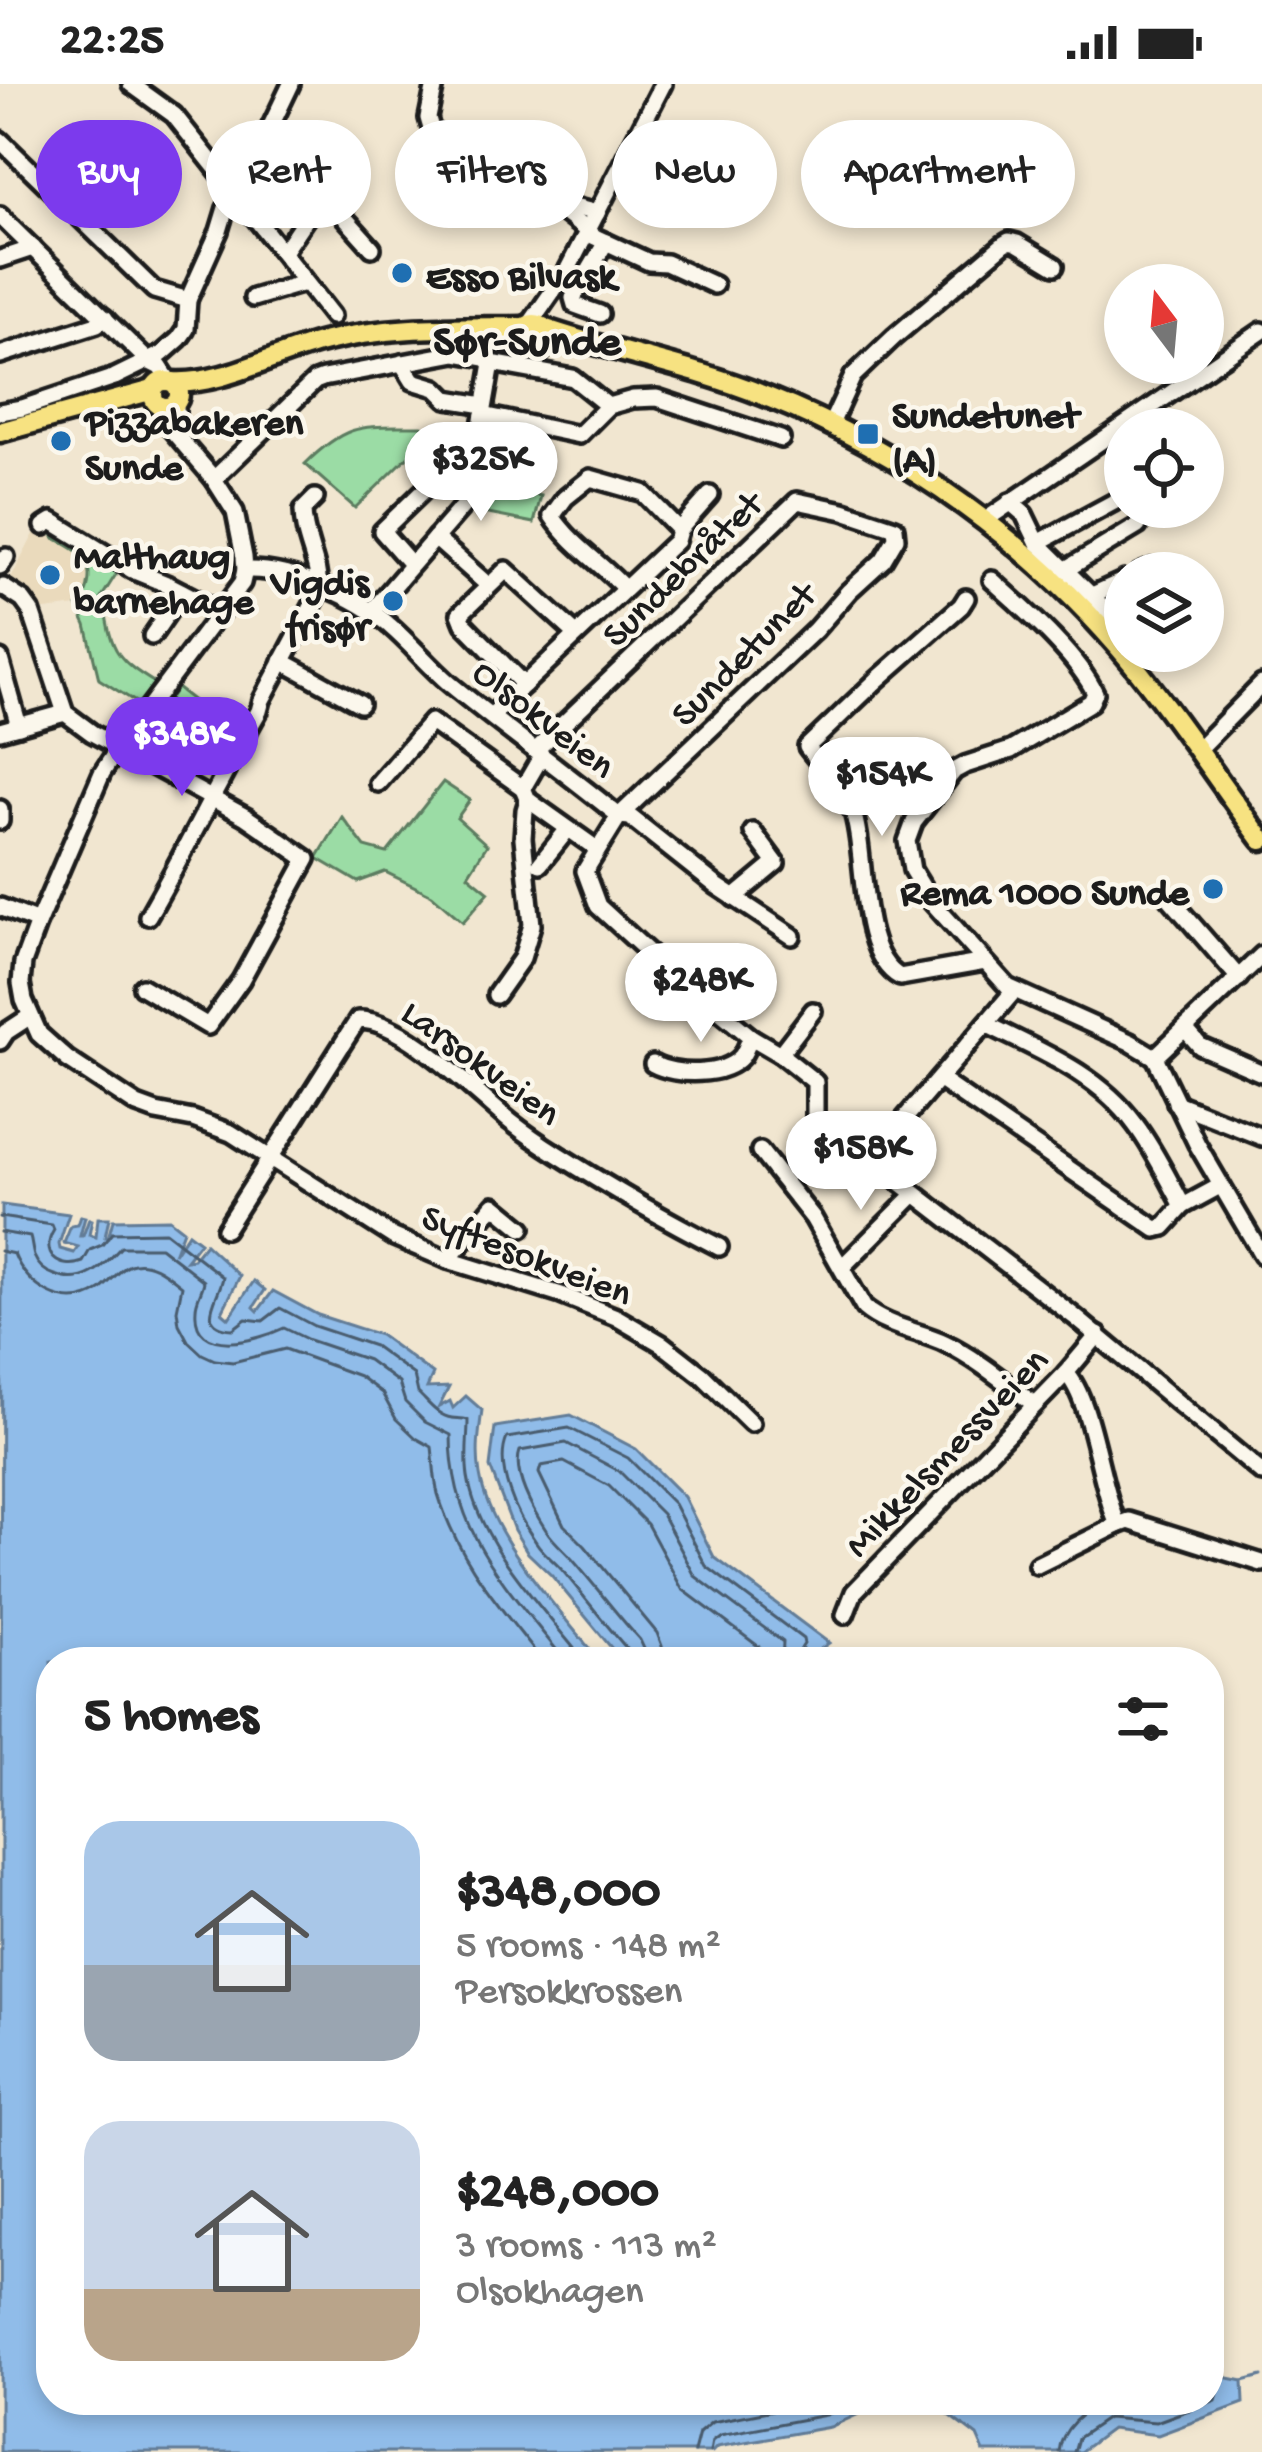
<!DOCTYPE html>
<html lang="en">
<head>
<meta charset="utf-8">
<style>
  body { margin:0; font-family:"Gochi Hand",sans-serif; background:#f6f6f6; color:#222; height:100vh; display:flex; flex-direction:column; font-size:45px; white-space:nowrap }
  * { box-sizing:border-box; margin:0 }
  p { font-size:39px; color:#767676 }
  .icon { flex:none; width:66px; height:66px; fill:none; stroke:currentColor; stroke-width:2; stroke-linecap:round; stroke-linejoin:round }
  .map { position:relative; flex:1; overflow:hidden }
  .side { position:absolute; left:36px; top:1563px; width:1188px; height:768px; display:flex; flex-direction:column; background:#fff; border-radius:48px; box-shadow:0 6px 18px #0003 }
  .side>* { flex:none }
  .top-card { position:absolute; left:36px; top:36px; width:1191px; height:108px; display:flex; gap:24px }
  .needle { width:78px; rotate:344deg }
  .buttons { position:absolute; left:1104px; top:180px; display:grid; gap:24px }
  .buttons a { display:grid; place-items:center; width:120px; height:120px; border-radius:50%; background:#fff; box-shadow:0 6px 18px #0003; font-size:60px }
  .price { position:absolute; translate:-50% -102px; padding:0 27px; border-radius:42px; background:#fff; color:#222; font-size:39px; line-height:78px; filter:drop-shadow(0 3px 6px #0008) }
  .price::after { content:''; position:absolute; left:50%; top:72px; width:36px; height:27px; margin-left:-18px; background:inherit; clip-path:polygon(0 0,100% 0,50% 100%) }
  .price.on { background:#7c3aed; color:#fff }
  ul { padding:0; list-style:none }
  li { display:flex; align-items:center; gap:36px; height:300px; padding:0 48px }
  li span { display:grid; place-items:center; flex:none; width:336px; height:240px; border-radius:36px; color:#555 }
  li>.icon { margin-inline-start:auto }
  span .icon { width:144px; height:144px; fill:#fffc; stroke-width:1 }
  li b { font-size:51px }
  h2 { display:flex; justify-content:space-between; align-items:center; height:144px; padding:0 48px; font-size:51px }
  .chip { padding:0 42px; border-radius:54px; background:#fff; box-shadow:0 6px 18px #0003; font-size:42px; line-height:108px }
  .chip.on { background:#7c3aed; color:#fff }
  .status { display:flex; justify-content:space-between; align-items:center; height:84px; padding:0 60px; background:#fff; direction:ltr }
  .status svg { height:33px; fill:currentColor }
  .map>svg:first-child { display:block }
</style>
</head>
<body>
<div class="status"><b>22:25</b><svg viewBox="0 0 49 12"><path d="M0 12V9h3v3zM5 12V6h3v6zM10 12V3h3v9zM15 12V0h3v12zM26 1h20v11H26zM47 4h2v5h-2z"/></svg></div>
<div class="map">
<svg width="1262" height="2368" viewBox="0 0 1262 2368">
  <rect width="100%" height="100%" fill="#f1e6d0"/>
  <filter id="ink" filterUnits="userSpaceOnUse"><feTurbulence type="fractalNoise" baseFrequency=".00833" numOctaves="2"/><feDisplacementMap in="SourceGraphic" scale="24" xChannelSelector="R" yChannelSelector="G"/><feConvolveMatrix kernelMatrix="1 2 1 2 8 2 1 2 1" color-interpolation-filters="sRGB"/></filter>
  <g filter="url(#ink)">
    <path fill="#eadabc" d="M37,444L84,473L88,485L87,506L83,517L77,522L37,527L9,498Z"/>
    <g fill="#9bdca5" stroke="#5c7c60" stroke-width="3">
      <path d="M422,342L431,350L355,424L305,380C350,336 363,343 422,342Z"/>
      <path d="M483,400L541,412L534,439L478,428Z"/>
      <path d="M53,443L120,484L98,519L105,523C110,567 119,577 155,599L139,620L99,595L86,541L77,522C90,510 95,482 79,469C72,463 61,458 53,453Z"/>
      <path d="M177,604L239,652L233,664L194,648L160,628Z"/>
      <path d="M443,698L470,716L457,734L487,761L468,791L489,808L463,838L432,811L385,788L358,798L317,774L342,733L365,763L387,769Z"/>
    </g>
    <g fill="#90bce9" stroke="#627c97" stroke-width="3">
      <path d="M2,1121L69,1130L59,1160L60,1165L74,1169L78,1163L64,1159L71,1142L78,1141L81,1132L85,1133L80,1152H83L89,1135L92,1136L89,1151L96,1153L98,1134H109L105,1153L108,1154L113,1136L169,1135L183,1146L174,1170L188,1149L200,1158L186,1176L193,1175L205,1160L240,1192L222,1228L229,1234L254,1197L265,1206L254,1223L258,1227L273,1207L318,1231L380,1251L433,1290L427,1304L449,1303L439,1323L450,1317L453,1324L466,1312L482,1326C479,1348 476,1369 480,1391C491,1456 560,1526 600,1578H51V2316H890L830,2343L717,2363L712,2368H0Z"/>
      <path d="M571,1331L636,1365L684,1413L714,1473L829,1559L802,1578H623L552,1492L528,1469L514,1446L490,1383L495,1343Z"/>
      <path d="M1209,2290L1243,2297L1244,2319L1158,2351L1111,2345L1080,2368H984L977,2352L930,2316H1209Z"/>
    </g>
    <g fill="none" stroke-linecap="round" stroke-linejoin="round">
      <g stroke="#4a5c6e" stroke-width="3">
        <path d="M0,1133L52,1141L54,1146C39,1170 59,1187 83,1178L90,1166L102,1161L112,1149L165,1148L223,1193C220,1213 193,1242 233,1245L246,1235L263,1237L280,1224L314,1242L374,1262L414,1291L418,1309C428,1318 437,1332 452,1334C457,1335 462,1334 468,1336C468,1355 465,1373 468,1393C479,1461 544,1525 585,1578"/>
        <path d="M0,1148L30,1153C32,1159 32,1166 34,1172C38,1182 45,1188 55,1191C83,1203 103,1183 121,1163H160L204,1197C203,1206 196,1215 196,1225C192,1277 261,1255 284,1244L309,1256L368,1276L399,1299L405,1318L425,1338L451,1351C451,1451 509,1504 566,1578"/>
        <path d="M0,1167L14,1170C27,1203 65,1229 100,1206C110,1199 118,1186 130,1181C149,1174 168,1191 182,1202L177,1226L179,1240L188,1257L202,1270L215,1276L233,1278L285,1265L359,1292L382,1309L396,1335L416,1354L432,1363C434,1379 434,1395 438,1410C459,1479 501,1523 543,1578"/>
        <path d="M631,1578L628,1566C605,1540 584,1512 562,1486C553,1476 543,1469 536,1458C517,1432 494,1384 507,1354L569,1344L628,1374L674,1420L706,1482L803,1555L804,1560L798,1569L797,1578"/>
        <path d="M646,1578L645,1567L640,1556C616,1530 595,1501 572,1475C563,1465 553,1457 546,1446C533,1426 512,1389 520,1367L566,1359L619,1387L662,1430L695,1492L783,1558L782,1578"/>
        <path d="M664,1578L662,1562L657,1549L585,1462L564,1441L539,1389L541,1382L564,1378L609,1402L647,1440L682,1505L762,1565L764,1578"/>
        <path d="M694,2368L699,2349L712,2338L824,2316"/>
        <path d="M710,2368L712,2357L720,2351L826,2331L861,2316"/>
        <path d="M1059,2368C1061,2346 1083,2325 1105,2319C1121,2315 1138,2325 1155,2323C1162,2322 1168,2318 1174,2316"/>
        <path d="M1074,2368L1078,2354L1107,2334L1156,2338L1216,2316L1218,2309L1209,2304"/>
      </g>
      <path stroke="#627c97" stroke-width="3" d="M1243,2297L1262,2292"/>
      <defs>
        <g id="minor">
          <path d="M131,0L174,31L231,103L236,115"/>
          <path d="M435,0L428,34L432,48L448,66L551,117L597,129"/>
          <path d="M0,56L154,206L188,216"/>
          <path d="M322,113L337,125L372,164"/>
          <path d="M236,115L291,0"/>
          <path d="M553,120L595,153L649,178L666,179L714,201"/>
          <path d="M0,132L148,277L160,283L169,297"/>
          <path d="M283,168L339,85"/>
          <path d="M0,175L33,164"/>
          <path d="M253,214L304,199"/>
          <path d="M600,230L575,221L573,214L606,158"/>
          <path d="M530,240L568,185L663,0"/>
          <path d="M0,271L97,240L105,234"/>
          <path d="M402,279L413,297L436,304L447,315L484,321"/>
          <path d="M160,322L166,339L214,395L235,428L244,473L245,486L242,499L119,663L102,689L38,838L23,879L21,899L24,916L39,950L67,975L137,1021L156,1028L193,1035L231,1049L394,1153L448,1176L561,1211L616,1233L662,1260L703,1292L751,1339"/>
          <path d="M0,328L22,324L115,293L162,270L179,255L186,245L188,216L219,147L226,124L236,115L241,117L252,130L332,232"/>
          <path d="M483,331L579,351L608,322"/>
          <path d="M831,340L853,292L894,253L1004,160L1009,157L1017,159L1055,182"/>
          <path d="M176,349V317"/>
          <path d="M214,395L315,297L323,294L456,269L485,274L492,279L573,294L608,322L633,315L657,314L781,355"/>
          <path d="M1010,418L1024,430L1038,459L1111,531"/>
          <path d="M984,437L1262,247"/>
          <path d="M44,442L52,437L132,486L169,501L221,528"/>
          <path d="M435,454L489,502"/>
          <path d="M1038,459L1114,418"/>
          <path d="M411,480L382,447L450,381"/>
          <path d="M0,482L6,473"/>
          <path d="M245,486C290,484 357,512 390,542C411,560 429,582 450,600C506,646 564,687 619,732L630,733L717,802L792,852"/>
          <path d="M1065,486L1138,442"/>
          <path d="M1140,489L1152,484"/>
          <path d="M992,496C1024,525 1077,571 1095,609L1091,618L1011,666L965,681L954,687L914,738L907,757L912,786L931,817L1008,903L1130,958L1155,973"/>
          <path d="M3,503L23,516L31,527L65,629L92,649L246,733L307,775L241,896L208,942L142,903"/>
          <path d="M624,504C601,479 571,461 552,432L565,414L590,394L643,409L679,446"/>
          <path d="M1092,511L1125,496"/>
          <path d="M966,514L961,522L877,596L807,663C821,682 843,703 852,725C868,768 856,869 900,893L985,878"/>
          <path d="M372,527L468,416L492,279"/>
          <path d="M152,552L182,508"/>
          <path d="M0,575L19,642"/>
          <path d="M282,577L360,620"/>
          <path d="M524,601L464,540L460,530L506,486L576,550"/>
          <path d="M492,631L676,457L679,446L710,411"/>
          <path d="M0,647L65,629"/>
          <path d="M1198,665L1262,600"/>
          <path d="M535,667L797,417L844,427L895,444L896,454L883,476L849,507L815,546L619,732L585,787L598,822L657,876L751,953L780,970L815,998V1033L837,1055L870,1075L1075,1233L1262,1389"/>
          <path d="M378,699L431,638L523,704"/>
          <path d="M528,716L597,765"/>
          <path d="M0,725V737"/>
          <path d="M540,780L568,745"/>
          <path d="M1166,810L1239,894"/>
          <path d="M734,814L776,779L753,748"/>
          <path d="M0,823L38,838"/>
          <path d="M148,832C187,765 220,695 259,627L262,616L319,509C320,478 303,456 303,426L315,414"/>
          <path d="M496,911L522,874L532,841L523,754L525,726L528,716L523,704L541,673"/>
          <path d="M1185,945L1200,962L1262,989"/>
          <path d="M0,957L6,948L29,933"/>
          <path d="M780,970L813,927"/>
          <path d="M1155,973L1197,1060L1262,1171"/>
          <path d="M1155,973L1262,871"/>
          <path d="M653,980C675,992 724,993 742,972C746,966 748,959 751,953"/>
          <path d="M940,996L1156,1145L1164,1143L1183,1122C1168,1095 1154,1065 1135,1040C1098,990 1042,968 988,941"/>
          <path d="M1176,1019L1262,1053"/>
          <path d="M760,1067L813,1134L864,1224C886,1243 919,1247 945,1259C976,1274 1006,1299 1034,1320"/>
          <path d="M870,1075L1014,907"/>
          <path d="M1183,1122L1220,1102"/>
          <path d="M225,1145L345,956L358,936C404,935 475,1009 511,1038C525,1049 541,1060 557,1070C609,1103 664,1135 719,1163"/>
          <path d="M448,1176L494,1121L522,1144"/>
          <path d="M843,1182L914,1111"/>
          <path d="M1066,1289C1092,1315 1100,1402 1118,1441L1129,1437L1262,1479"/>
          <path d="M1037,1481L1118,1441"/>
          <path d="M845,1531L854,1508L1066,1289L1098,1251"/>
        </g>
        <g id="major">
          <circle cx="534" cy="254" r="14"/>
          <path d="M546,245C619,270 694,283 765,312C907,368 1035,461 1132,579C1179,636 1218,697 1262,756"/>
          <path d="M486,252L522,261"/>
          <circle cx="166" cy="310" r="13"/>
          <path d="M173,298C225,301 277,268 327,257C393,241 457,244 524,243"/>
          <path d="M0,348L153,306"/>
        </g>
      </defs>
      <use href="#minor" stroke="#1c1c1c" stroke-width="24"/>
      <use href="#major" stroke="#1c1c1c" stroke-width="27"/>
      <use href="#minor" stroke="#fbf7ec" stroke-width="15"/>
      <use href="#major" stroke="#f7e281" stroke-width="18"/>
    </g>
  </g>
  <g fill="#1f6fb2" stroke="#fbf7ec" stroke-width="4.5">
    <circle cx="402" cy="189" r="12"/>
    <rect x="856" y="338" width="24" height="24" rx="6"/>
    <circle cx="61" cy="357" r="12"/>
    <circle cx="50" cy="491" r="12"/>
    <circle cx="393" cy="517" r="12"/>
    <circle cx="1213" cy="805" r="12"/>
  </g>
  <g text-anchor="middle" stroke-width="9" stroke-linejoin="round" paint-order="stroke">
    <g font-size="39" font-weight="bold" fill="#1c1c1c" stroke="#fbf7ec" text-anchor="start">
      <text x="426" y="203">Esso Bilvask</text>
      <text x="892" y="342">Sundetunet<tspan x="892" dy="45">(A)</tspan></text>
      <text x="85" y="349">Pizzabakeren<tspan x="85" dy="45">Sunde</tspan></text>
      <text x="74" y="483">Malthaug<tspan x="74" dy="45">barnehage</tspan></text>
      <text x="369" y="509" text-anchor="end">Vigdis<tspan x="369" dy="45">frisør</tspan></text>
      <text x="1189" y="819" text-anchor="end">Rema 1000 Sunde</text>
    </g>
    <g font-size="39" fill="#1c1c1c" stroke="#fbf7ec">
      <text transform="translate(680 483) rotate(-44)" y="14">Sundebråtet</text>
      <text transform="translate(741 568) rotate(-45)" y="14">Sundetunet</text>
      <text transform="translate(546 632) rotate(38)" y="14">Olsokveien</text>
      <text transform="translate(483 976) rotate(36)" y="14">Larsokveien</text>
      <text transform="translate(528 1168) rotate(21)" y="14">Syftesokveien</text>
      <text transform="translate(944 1366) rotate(-46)" y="14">Mikkelsmessveien</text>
    </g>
    <g font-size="45" font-weight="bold" fill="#1c1c1c" stroke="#fbf7ec">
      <text x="527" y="269">Sør-Sunde</text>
    </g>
  </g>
</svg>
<div class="buttons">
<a><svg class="needle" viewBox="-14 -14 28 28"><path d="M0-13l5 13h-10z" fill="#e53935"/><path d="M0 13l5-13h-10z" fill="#767676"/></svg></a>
<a><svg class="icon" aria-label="locate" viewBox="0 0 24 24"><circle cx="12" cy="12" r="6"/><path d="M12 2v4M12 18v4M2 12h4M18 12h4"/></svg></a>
<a><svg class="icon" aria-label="layers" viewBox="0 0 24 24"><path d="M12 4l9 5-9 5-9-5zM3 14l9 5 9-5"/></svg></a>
</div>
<b class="price" style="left:481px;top:440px">$325K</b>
<b class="price on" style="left:182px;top:715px">$348K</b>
<b class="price" style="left:882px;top:755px">$154K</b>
<b class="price" style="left:701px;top:961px">$248K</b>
<b class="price" style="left:861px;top:1129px">$158K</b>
<div class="top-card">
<a class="chip on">Buy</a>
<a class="chip">Rent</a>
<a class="chip">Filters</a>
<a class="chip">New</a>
<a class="chip">Apartment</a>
</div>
<section class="side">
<h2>5 homes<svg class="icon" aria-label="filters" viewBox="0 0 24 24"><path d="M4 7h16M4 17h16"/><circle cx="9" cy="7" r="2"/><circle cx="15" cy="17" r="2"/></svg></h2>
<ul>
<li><span style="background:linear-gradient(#a9c7e8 60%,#9aa5b1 0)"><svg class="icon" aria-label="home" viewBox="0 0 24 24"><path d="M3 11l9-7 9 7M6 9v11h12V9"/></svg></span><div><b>$348,000</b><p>5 rooms · 148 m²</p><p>Persokkrossen</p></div></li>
<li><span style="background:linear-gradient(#c9d6e8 70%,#b9a48a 0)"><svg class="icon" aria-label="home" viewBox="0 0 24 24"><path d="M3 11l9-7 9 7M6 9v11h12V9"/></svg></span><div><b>$248,000</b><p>3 rooms · 113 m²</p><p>Olsokhagen</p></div></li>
</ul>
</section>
</div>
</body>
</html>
